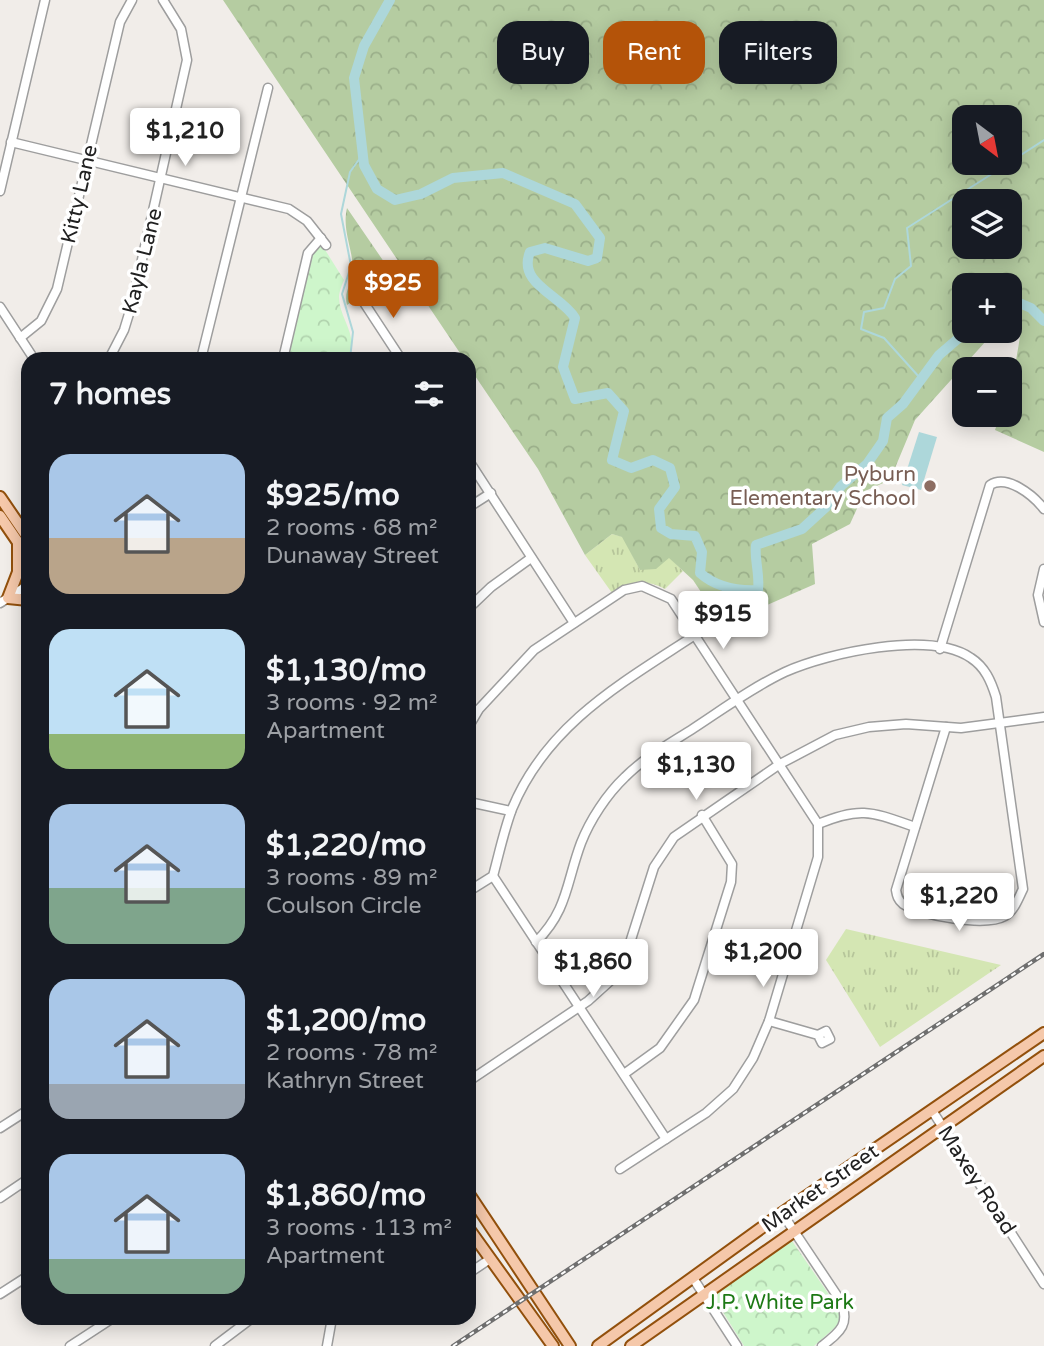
<!DOCTYPE html>
<html lang="en">
<head>
<meta charset="utf-8">
<style>
  body { margin:0; font-family:"Varela Round",sans-serif; background:#242831; color:#f1f3f6; height:100vh; display:flex; flex-direction:column; font-size:26px; white-space:nowrap }
  * { box-sizing:border-box; margin:0 }
  p { font-size:23px; color:#9ea1a6 }
  .icon { flex:none; width:38px; height:38px; fill:none; stroke:currentColor; stroke-width:2; stroke-linecap:round; stroke-linejoin:round }
  .map { position:relative; flex:1; overflow:hidden }
  .side { position:absolute; left:21px; top:352px; width:455px; height:973px; display:flex; flex-direction:column; background:#171b24; border-radius:21px; box-shadow:0 4px 18px #0003 }
  .side>* { flex:none }
  .banner { position:absolute; left:497px; top:21px; width:441px; height:63px; display:flex; gap:14px }
  .needle { width:46px; rotate:148deg }
  .buttons { position:absolute; left:952px; top:105px; display:grid; gap:14px }
  .buttons a { display:grid; place-items:center; width:70px; height:70px; border-radius:14px; background:#171b24; box-shadow:0 4px 18px #0003; font-size:35px }
  .price { position:absolute; translate:-50% -60px; padding:0 16px; border-radius:7px; background:#fff; color:#222; font-size:23px; line-height:46px; filter:drop-shadow(0 2px 4px #0008) }
  .price::after { content:''; position:absolute; left:50%; top:42px; width:21px; height:16px; margin-left:-10px; background:inherit; clip-path:polygon(0 0,100% 0,50% 100%) }
  .price.selected { background:#b45309; color:#fff }
  ul { padding:0; list-style:none }
  li { display:flex; align-items:center; gap:21px; height:175px; padding:0 28px }
  li span { display:grid; place-items:center; flex:none; width:196px; height:140px; border-radius:21px; color:#555 }
  li>.icon { margin-inline-start:auto }
  span .icon { width:84px; height:84px; fill:#fffc; stroke-width:1 }
  li b { font-size:30px }
  h2 { display:flex; justify-content:space-between; align-items:center; height:84px; padding:0 28px; font-size:30px }
  .tag { padding:0 24px; border-radius:21px; background:#171b24; box-shadow:0 4px 18px #0003; font-size:24px; line-height:63px }
  .tag.selected { background:#b45309; color:#fff }
  .map>svg:first-child { display:block }
</style>
</head>
<body>
<div class="map">
<svg width="1044" height="1346" viewBox="0 0 1044 1346">
  <defs>
    <pattern id="grass-tufts" width="24" height="20" patternUnits="userSpaceOnUse" patternTransform="scale(1.75)"><rect width="24" height="20" fill="#d4e6b3"/><path d="M3 7l-1-3M5 7V3M7 7l1-3M15 17l-1-3M17 17v-4M19 17l1-3" fill="none" stroke="#b6c59a"/></pattern>
    <pattern id="forest-crowns" width="20" height="18" patternUnits="userSpaceOnUse" patternTransform="scale(1.75)"><rect width="20" height="18" fill="#b5cca1"/><path d="M2 6a3 3 0 1 1 6 0M12 15a3 3 0 1 1 6 0" fill="none" stroke="#9baf8a"/></pattern>
    <pattern id="park-crowns" width="20" height="18" patternUnits="userSpaceOnUse" patternTransform="scale(1.75)"><rect width="20" height="18" fill="#cef6cb"/><path d="M2 6a3 3 0 1 1 6 0M12 15a3 3 0 1 1 6 0" fill="none" stroke="#b1d3ae"/></pattern>
  </defs>
  <rect width="100%" height="100%" fill="#f1ede9"/>
  <g fill="url(#grass-tufts)">
    <path d="M612,534L623,537L640,570L669,557L683,571L665,589C646,579 629,581 612,593L585,555Z"/>
    <path d="M846,929L1001,965L880,1047L826,960Z"/>
  </g>
  <g fill="url(#forest-crowns)" fill-rule="evenodd">
    <path d="M223,0H1044V452L995,430L1000,415H1010C1010,385 1017,359 1021,330L1010,321V285H964V331H995L915,420L890,480L865,491L850,524L812,544L815,584L751,612L711,607L693,580L669,558L656,569L640,570L622,537L612,534L585,555L538,469L469,367V359H464ZM964,117H1010V163H964ZM964,201H1010V247H964Z"/>
    <path d="M347,208L393,275L347,305C343,290 354,282 353,268C352,247 342,229 347,208Z"/>
  </g>
  <g fill="url(#park-crowns)">
    <path d="M318,245H322L344,280C342,285 339,292 339,297C339,319 360,336 348,359H287L311,255Z"/>
    <path d="M792,1241L839,1309L840,1323L814,1346H744L713,1296Z"/>
  </g>
  <path fill="#add7da" d="M919,432L937,437L921,490L902,485Z"/>
  <g fill="none" stroke-linecap="round" stroke-linejoin="round">
    <g stroke="#add7da" stroke-width="2">
      <path d="M1010,162L1044,140"/>
      <path d="M350,359L353,332L342,294L351,266L341,214L350,172L363,154"/>
      <path d="M920,378L884,338L861,329L864,312L884,308L895,279L911,266L907,228L1009,163"/>
    </g>
    <g stroke="#add7da" stroke-width="10">
      <path d="M390,0L364,46L354,78L364,165L377,189L395,200L421,194L453,178L503,173L575,204L600,238L597,258L588,261L545,248L530,252C517,284 561,295 575,318L563,367L575,399L608,393L624,411L612,460L631,468L653,460L670,468L675,487L659,509L661,528L671,534L695,536L702,552L700,573C717,588 737,591 758,590C760,573 754,559 756,545L802,529L826,507L841,486L867,464L883,441L887,418L903,404L939,355L967,331"/>
      <path d="M1010,299L1031,308L1044,321"/>
    </g>
    <defs>
      <g id="minor">
        <path d="M11,142L289,209L307,221L326,245"/>
        <path d="M0,191L45,0"/>
        <path d="M361,298L401,359"/>
        <path d="M0,307L34,359"/>
        <path d="M20,338L41,321L57,289L120,22L132,0"/>
        <path d="M109,359L124,330L132,304L187,60L181,29L163,0"/>
        <path d="M201,359L268,88"/>
        <path d="M283,359L308,253L321,238"/>
        <path d="M469,461L574,623"/>
        <path d="M469,507L491,493"/>
        <path d="M1044,569L1038,595L1044,622"/>
        <path d="M0,603L28,585"/>
        <path d="M469,608L491,587L531,558"/>
        <path d="M940,649L990,485C1007,474 1033,495 1044,509"/>
        <path d="M469,726L479,709L534,650L624,590L642,586L671,599L818,824V857L769,1021L753,1058L733,1089L706,1113L620,1169"/>
        <path d="M469,802L511,811"/>
        <path d="M818,824C861,806 872,812 915,827"/>
        <path d="M493,876L666,1139"/>
        <path d="M469,891L493,876C499,854 504,830 512,809C547,724 622,683 695,635"/>
        <path d="M536,942C568,910 566,883 581,843C590,820 607,794 625,777C645,757 671,743 694,728C723,709 753,687 785,672C827,653 930,630 971,658C985,667 991,681 996,697L1023,889C1018,899 1014,911 1005,916C986,927 921,916 903,904C898,900 897,896 896,890L946,727"/>
        <path d="M769,1021L818,1035L822,1043L830,1039L826,1031L818,1035"/>
        <path d="M624,1074L660,1048L694,1000L731,882L732,864L702,815"/>
        <path d="M469,1081L588,1001L609,982L628,949L654,867L674,837L780,764L835,735L869,727L906,724L961,728L1044,717"/>
        <path d="M933,1112L1044,1284"/>
        <path d="M0,1128L28,1110"/>
        <path d="M0,1198L28,1179"/>
        <path d="M782,1213L840,1300C851,1324 840,1332 822,1346"/>
        <path d="M469,1273L490,1259"/>
        <path d="M693,1278L737,1346"/>
        <path d="M0,1294L28,1276"/>
        <path d="M70,1346L113,1318"/>
        <path d="M215,1346L252,1318"/>
        <path d="M327,1346L332,1318"/>
      </g>
      <g id="major">
        <path d="M0,497L28,538"/>
        <path d="M0,516L28,557"/>
        <path d="M18,543V572L8,598L28,600"/>
        <path d="M469,1194L570,1346"/>
        <path d="M469,1229L553,1346"/>
        <path d="M598,1346L782,1213L1044,1033"/>
        <path d="M631,1346L1044,1056"/>
      </g>
    </defs>
    <use href="#minor" stroke="#9e9e9e" stroke-width="11"/>
    <use href="#major" stroke="#92500c" stroke-width="14"/>
    <use href="#minor" stroke="#fff" stroke-width="8"/>
    <use href="#major" stroke="#f5c8aa" stroke-width="10"/>
    <defs>
      <path id="rail" d="M453,1346L1044,954"/>
    </defs>
    <use href="#rail" stroke="#6f6f6f" stroke-width="4.5"/>
    <use href="#rail" stroke="#fff" stroke-width="2" stroke-dasharray="5" stroke-linecap="butt"/>
  </g>
  <circle fill="#8d6e63" stroke="#fff" stroke-width="2.5" cx="930" cy="486" r="7"/>
  <g text-anchor="middle" stroke-width="7" stroke-linejoin="round" paint-order="stroke">
    <g font-size="21" fill="#212121" stroke="#fff">
      <text transform="translate(79 194) rotate(-77)" y="7">Kitty Lane</text>
      <text transform="translate(142 261) rotate(-76)" y="7">Kayla Lane</text>
      <text transform="translate(977 1180) rotate(57)" y="7">Maxey Road</text>
      <text transform="translate(820 1188) rotate(-35)" y="7">Market Street</text>
    </g>
    <g font-size="21" fill="#785e54" stroke="#fff" text-anchor="end">
      <text x="916" y="481">Pyburn<tspan x="916" dy="24">Elementary School</tspan></text>
    </g>
    <g font-size="21" fill="#1d7915" stroke="#fff">
      <text x="780" y="1309">J.P. White Park</text>
    </g>
  </g>
</svg>
<div class="buttons">
<a><svg class="needle" viewBox="-14 -14 28 28"><path d="M0-13l5 13h-10z" fill="#e53935"/><path d="M0 13l5-13h-10z" fill="#9ea1a6"/></svg></a>
<a><svg class="icon" aria-label="layers" viewBox="0 0 24 24"><path d="M12 4l9 5-9 5-9-5zM3 14l9 5 9-5"/></svg></a>
<a>+</a>
<a>−</a>
</div>
<b class="price" style="left:185px;top:168px">$1,210</b>
<b class="price selected" style="left:393px;top:320px">$925</b>
<b class="price" style="left:723px;top:651px">$915</b>
<b class="price" style="left:696px;top:802px">$1,130</b>
<b class="price" style="left:959px;top:933px">$1,220</b>
<b class="price" style="left:763px;top:989px">$1,200</b>
<b class="price" style="left:593px;top:999px">$1,860</b>
<div class="banner">
<a class="tag">Buy</a>
<a class="tag selected">Rent</a>
<a class="tag">Filters</a>
</div>
<section class="side">
<h2>7 homes<svg class="icon" aria-label="filters" viewBox="0 0 24 24"><path d="M4 7h16M4 17h16"/><circle cx="9" cy="7" r="2"/><circle cx="15" cy="17" r="2"/></svg></h2>
<ul>
<li><span style="background:linear-gradient(#a9c7e8 60%,#b9a48a 0)"><svg class="icon" aria-label="home" viewBox="0 0 24 24"><path d="M3 11l9-7 9 7M6 9v11h12V9"/></svg></span><div><b>$925/mo</b><p>2 rooms · 68 m²</p><p>Dunaway Street</p></div></li>
<li><span style="background:linear-gradient(#bfe0f5 75%,#8fb573 0)"><svg class="icon" aria-label="home" viewBox="0 0 24 24"><path d="M3 11l9-7 9 7M6 9v11h12V9"/></svg></span><div><b>$1,130/mo</b><p>3 rooms · 92 m²</p><p>Apartment</p></div></li>
<li><span style="background:linear-gradient(#a9c7e8 60%,#7fa58c 0)"><svg class="icon" aria-label="home" viewBox="0 0 24 24"><path d="M3 11l9-7 9 7M6 9v11h12V9"/></svg></span><div><b>$1,220/mo</b><p>3 rooms · 89 m²</p><p>Coulson Circle</p></div></li>
<li><span style="background:linear-gradient(#a9c7e8 75%,#9aa5b1 0)"><svg class="icon" aria-label="home" viewBox="0 0 24 24"><path d="M3 11l9-7 9 7M6 9v11h12V9"/></svg></span><div><b>$1,200/mo</b><p>2 rooms · 78 m²</p><p>Kathryn Street</p></div></li>
<li><span style="background:linear-gradient(#a9c7e8 75%,#7fa58c 0)"><svg class="icon" aria-label="home" viewBox="0 0 24 24"><path d="M3 11l9-7 9 7M6 9v11h12V9"/></svg></span><div><b>$1,860/mo</b><p>3 rooms · 113 m²</p><p>Apartment</p></div></li>
</ul>
</section>
</div>
</body>
</html>
